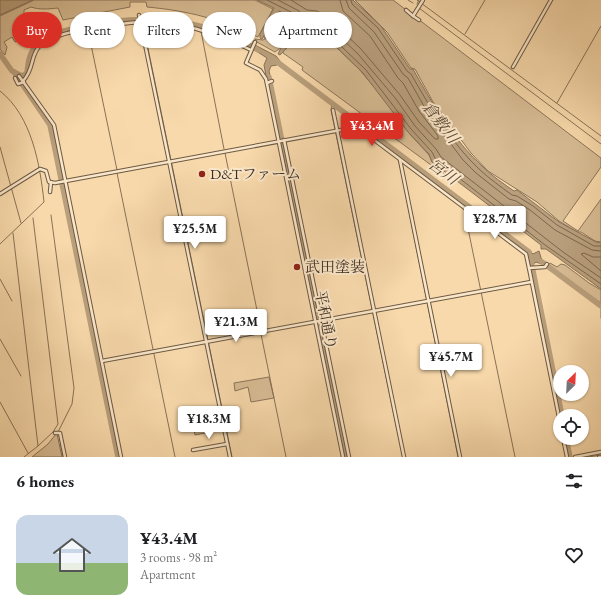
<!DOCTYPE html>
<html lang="en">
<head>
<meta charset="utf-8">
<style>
  body { margin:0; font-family:"EB Garamond","Noto Serif JP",serif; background:#f6f6f6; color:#202124; height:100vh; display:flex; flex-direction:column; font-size:15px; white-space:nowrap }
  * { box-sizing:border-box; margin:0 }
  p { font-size:13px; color:#757577 }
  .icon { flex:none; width:22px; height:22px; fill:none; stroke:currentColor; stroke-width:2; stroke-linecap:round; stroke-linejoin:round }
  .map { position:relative; height:457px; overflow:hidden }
  .panel { display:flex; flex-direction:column; background:#fff; flex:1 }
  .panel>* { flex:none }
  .guide { position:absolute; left:12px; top:12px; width:400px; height:36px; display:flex; gap:8px }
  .needle { width:26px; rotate:24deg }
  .controls { position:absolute; left:553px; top:365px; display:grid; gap:8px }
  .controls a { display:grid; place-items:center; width:36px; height:36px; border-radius:50%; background:#fff; box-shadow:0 1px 3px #0004; font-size:20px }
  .price { position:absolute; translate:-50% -34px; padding:0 9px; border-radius:4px; background:#fff; color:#222; font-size:13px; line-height:26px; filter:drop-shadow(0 1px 2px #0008) }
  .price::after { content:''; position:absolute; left:50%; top:24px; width:12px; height:9px; margin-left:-6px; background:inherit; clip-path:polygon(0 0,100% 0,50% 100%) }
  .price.selected { background:#d93025; color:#fff }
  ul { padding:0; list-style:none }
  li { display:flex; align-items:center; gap:12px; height:100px; padding:0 16px }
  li+li { border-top:1px solid #e0e0e0 }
  li span { display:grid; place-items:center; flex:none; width:112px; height:80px; border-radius:12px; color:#555 }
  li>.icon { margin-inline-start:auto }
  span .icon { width:48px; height:48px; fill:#fffc; stroke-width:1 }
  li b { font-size:17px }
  h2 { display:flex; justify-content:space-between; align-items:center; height:48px; padding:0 16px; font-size:17px }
  .pill { padding:0 14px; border-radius:18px; background:#fff; box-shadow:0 1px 3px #0004; font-size:14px; line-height:36px }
  .pill.selected { background:#d93025; color:#fff }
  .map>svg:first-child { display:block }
</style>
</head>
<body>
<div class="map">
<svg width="601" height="457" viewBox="0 0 601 457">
  <rect width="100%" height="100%" fill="#f8d9ab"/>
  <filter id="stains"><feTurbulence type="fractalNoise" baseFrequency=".005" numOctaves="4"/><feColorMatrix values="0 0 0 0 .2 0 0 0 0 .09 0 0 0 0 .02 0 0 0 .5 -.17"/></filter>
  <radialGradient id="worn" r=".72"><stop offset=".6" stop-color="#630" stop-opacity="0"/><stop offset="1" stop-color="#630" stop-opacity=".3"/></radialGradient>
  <g fill="#d8bc94" stroke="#8b755a">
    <path d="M34,0H255L273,9L258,37C219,19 190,11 147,7L146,2H130V7L63,20L58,8C49,9 39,10 31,7L24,10V13L33,32L15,42L12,37L4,42L7,47L5,55L0,49V16Z"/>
    <path d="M355,0H393L601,158V167L563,221L578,231L601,199V242L595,241L581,232H577L559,221L537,202L488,171L471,153L433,102L415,69L411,68L387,32Z"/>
    <path d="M279,11L294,19L279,49L275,52L257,42L255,39L263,40L267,38H264Z"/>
    <path d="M306,26H312L318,30L359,69L389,105L408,132L429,155L432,162L450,179L302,70L303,67L283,53V51L292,44Z"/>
    <path d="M550,263L557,267L561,264L565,265L589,283L601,290V303L556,271L549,265Z"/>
    <path d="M269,377L274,398L251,402L248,387L235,391L234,383Z"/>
    <path d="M208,418L210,432L195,435L193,424L199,420Z"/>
    <path d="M56,434H57L62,457H32L48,444Z"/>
  </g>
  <g fill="#b99f7c" stroke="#887258">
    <path d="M0,0H33L0,15Z"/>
    <path d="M257,0H353L381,26L410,69H413C431,102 455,142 483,167C492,176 504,184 514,191L517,190L559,222L596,242L601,243V289L546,249H541V245L432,162L429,154L408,132L363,73L318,29L312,25L302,27L291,43L280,55L278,54L295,19L279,11L262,39L260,38V34L274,8Z"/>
    <path d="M255,45L276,56L280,61L277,65L271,66L269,71L271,80L267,81L264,65L267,58L253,49Z"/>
    <path d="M525,247L533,254L539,251L542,261L546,263L545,265L536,262L530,267L527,254L523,250Z"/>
  </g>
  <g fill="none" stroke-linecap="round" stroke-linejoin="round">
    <g stroke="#7c664e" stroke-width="1">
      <path d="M267,0L297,15L299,23L312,21L320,26L366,70L411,129L432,152L436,160L545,245L601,284"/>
      <path d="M278,0L299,11L304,16H314L323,21L358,54L396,99L415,126L436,149L441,157L563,252L601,278"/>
      <path d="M291,0L307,10L317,11L326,16L361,49L400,95L419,122L435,139H438V136L419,111L403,83L398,78L370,36L343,11L340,0"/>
      <path d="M346,0L349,8L374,32L403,74L408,78L429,115L463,160L476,173L509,199L516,201L530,210L555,230L592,250L601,251"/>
      <path d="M351,0L352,4L378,28L407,71L411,74C429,106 453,145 480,170C490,179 501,187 512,195L517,196L533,206L557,225L594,246H601"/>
      <path d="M601,257H593L584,253L581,254L601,271"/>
    </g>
    <g stroke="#887258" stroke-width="1">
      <path d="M408,0L413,3"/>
      <path d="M417,0L601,136"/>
      <path d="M417,4L419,0"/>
      <path d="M419,8L601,144"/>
      <path d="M142,19L232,457"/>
      <path d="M537,22L550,0"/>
      <path d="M200,26L224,149"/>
      <path d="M88,30L117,170"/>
      <path d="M465,34L485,0"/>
      <path d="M0,91C32,116 40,165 44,202L0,244"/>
      <path d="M332,103L331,110L397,430"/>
      <path d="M557,103L601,26"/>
      <path d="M0,147L21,223"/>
      <path d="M225,153L261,330"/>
      <path d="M400,155L399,161L458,457"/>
      <path d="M117,173L175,457"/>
      <path d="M464,209L515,457"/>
      <path d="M51,215L74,388L72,404L58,432"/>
      <path d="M33,218L58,424L53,432L38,446"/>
      <path d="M13,233L38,446L24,457"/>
      <path d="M0,279L12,301"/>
      <path d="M601,309V318"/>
      <path d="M261,334L286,457"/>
      <path d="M0,339L21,376"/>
      <path d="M0,402L28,453"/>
      <path d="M59,435L63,457"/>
      <path d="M588,457L601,455"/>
    </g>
    <g stroke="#b99f7c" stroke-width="5.5">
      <path d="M0,54L12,71L22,76L27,73C28,64 29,54 35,47C43,36 63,31 76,28C140,13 200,16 258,50"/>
      <path d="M272,58L529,252"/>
      <path d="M14,72L50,125L118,457"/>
      <path d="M269,77L346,457"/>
      <path d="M531,261L562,416"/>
      <path d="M542,262L601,306"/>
      <path d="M566,438L570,457"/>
    </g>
    <defs>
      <g id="minor">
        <path d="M406,10L413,16"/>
        <path d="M139,15L230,457"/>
        <path d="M419,20L413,16L423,0"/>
        <path d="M141,23C169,16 225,37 251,50"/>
        <path d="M255,42L246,63L260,70L266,79L343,457"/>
        <path d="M513,67L551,0"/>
        <path d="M19,76L54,125L121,457"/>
        <path d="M15,78L18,84L24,82"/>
        <path d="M23,81C34,69 30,59 38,48C51,30 118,24 140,22"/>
        <path d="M267,83L272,81"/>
        <path d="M333,110L404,457"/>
        <path d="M284,140L349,457"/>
        <path d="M400,160L460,457"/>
        <path d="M50,192L51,182"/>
        <path d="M0,194L40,169L46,171L49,182L55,183L357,127L526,254L529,268"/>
        <path d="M547,264L545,267L529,268L560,422"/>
        <path d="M102,361L531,282"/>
        <path d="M55,433H60L65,457"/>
        <path d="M563,438L567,457"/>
        <path d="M193,450L227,444"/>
        <path d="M575,457L601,452"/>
        <path d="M599,457H601"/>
      </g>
    </defs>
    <use href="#minor" stroke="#6c5944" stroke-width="4.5"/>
    <use href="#minor" stroke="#fae6c8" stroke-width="2.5"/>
  </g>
  <g fill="#8f2418" stroke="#fae6c8" stroke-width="1.5">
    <circle cx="202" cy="174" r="4"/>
    <circle cx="297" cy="267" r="4"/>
  </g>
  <g text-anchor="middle" stroke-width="4" stroke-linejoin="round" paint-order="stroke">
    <g font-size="15" fill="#3e2e21" stroke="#fae6c8" text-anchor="start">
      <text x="210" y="179">D&amp;Tファーム</text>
      <text x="305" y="272">武田塗装</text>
    </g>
    <g font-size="15" fill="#3e2e21" stroke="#fae6c8">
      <text transform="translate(326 320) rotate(79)" y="5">平和通り</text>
    </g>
    <g font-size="16" font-style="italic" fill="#5d4a38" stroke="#fae6c8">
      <text transform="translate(441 122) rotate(52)" y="6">倉敷川</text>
      <text transform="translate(444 171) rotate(37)" y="6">宮川</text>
    </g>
  </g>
  <rect width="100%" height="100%" filter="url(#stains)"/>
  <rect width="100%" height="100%" fill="url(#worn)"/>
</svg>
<div class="controls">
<a><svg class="needle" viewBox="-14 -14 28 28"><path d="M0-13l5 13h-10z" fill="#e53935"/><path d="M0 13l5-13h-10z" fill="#757577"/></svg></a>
<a><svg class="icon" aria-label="locate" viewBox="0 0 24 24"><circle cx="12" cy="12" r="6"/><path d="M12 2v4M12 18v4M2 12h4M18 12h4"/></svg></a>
</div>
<b class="price selected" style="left:372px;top:147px">¥43.4M</b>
<b class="price" style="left:495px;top:240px">¥28.7M</b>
<b class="price" style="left:195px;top:250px">¥25.5M</b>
<b class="price" style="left:236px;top:343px">¥21.3M</b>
<b class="price" style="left:451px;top:378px">¥45.7M</b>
<b class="price" style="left:209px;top:440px">¥18.3M</b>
<div class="guide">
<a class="pill selected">Buy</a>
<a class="pill">Rent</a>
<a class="pill">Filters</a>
<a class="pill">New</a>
<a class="pill">Apartment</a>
</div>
</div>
<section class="panel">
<h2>6 homes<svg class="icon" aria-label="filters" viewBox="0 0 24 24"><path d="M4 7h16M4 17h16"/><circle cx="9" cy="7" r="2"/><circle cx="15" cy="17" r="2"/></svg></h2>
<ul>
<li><span style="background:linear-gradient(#c9d6e8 60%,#8fb573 0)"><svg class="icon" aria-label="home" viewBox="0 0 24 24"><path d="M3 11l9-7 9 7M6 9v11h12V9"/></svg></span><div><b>¥43.4M</b><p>3 rooms · 98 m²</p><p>Apartment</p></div><svg class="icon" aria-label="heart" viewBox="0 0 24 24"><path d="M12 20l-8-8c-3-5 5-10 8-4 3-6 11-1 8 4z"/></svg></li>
</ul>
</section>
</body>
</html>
